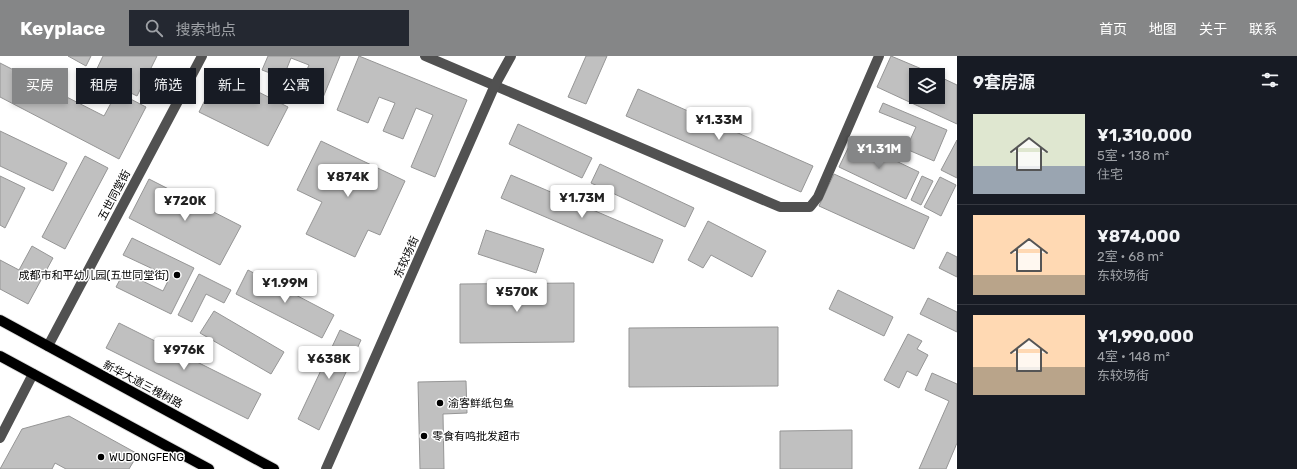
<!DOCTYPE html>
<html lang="zh">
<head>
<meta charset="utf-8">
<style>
  body { margin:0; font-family:Rubik,"Noto Sans SC",sans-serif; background:#242831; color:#f1f3f6; height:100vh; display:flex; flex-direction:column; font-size:15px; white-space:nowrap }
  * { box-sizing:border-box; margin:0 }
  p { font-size:13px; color:#9ea1a6 }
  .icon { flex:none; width:22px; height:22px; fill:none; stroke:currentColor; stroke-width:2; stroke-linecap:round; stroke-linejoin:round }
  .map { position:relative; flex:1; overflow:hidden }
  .drawer { display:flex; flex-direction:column; background:#171b24; width:340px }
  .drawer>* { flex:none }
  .banner { position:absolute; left:12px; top:12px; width:380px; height:36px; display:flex; gap:8px }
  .controls { position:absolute; left:909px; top:12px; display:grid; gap:8px }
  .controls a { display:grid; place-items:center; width:36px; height:36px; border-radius:0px; background:#171b24; box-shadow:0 2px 6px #0003; font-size:20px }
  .price { position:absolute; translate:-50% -34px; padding:0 9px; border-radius:4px; background:#fff; color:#222; font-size:13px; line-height:26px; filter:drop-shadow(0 1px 2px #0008) }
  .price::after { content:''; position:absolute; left:50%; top:24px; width:12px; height:9px; margin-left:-6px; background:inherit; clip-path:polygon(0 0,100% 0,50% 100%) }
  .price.on { background:#858687; color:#fff }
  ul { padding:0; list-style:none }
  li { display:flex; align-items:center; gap:12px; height:100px; padding:0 16px }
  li+li { border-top:1px solid #363941 }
  li span { display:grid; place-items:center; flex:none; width:112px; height:80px; border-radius:0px; color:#555 }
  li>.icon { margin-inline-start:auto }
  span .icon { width:48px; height:48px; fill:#fffc; stroke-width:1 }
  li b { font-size:17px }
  h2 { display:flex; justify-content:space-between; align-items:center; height:48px; padding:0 16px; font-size:17px }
  .chip { padding:0 14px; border-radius:0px; background:#171b24; box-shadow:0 2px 6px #0003; font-size:14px; line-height:36px }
  .chip.on { background:#858687; color:#fff }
  header { display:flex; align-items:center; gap:24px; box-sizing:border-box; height:56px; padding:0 20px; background:#858687; color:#fff }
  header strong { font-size:19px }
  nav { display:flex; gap:22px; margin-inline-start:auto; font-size:14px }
  .search { width:280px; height:36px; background:#242831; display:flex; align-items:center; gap:10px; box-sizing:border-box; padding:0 14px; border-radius:0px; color:#9ea1a6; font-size:15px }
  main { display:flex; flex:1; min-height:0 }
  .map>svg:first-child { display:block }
</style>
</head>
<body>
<header>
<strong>Keyplace</strong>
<div class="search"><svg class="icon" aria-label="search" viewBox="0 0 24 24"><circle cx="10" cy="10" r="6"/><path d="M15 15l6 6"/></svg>搜索地点</div>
<nav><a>首页</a><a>地图</a><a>关于</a><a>联系</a></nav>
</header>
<main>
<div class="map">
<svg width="957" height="413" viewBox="0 0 957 413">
  <rect width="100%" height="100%" fill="#fff"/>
  <g fill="#c0c0c0" stroke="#959595">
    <path d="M68,0H91L86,10Z"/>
    <path d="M103,0H157L137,40L94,19Z"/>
    <path d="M268,0H340L322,44L298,34L309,9L291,2L283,22L262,14Z"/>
    <path d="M359,0L467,44L435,121L411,111L433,59L416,52L403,83L383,75L395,47L379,41L368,67L337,54Z"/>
    <path d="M586,0H607L586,48L568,41Z"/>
    <path d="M891,0L936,19H916V41H938V20L957,29V68L877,31Z"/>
    <path d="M0,7L104,60L117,36L146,51L119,103L0,41Z"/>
    <path d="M219,16L288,51L268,90L199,56Z"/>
    <path d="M638,33L813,110L801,136L626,60Z"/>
    <path d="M883,47L947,74L934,105L906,93L916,71L879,56Z"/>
    <path d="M518,68L592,102L582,122L509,88Z"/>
    <path d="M0,75L67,107L53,135L0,110Z"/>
    <path d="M852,84L919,116L906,143L839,111Z"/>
    <path d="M957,84V122L941,114Z"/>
    <path d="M321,85L405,125L380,179L368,174L355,201L306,178L322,146L297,134Z"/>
    <path d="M85,100L108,112L65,193L42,181Z"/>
    <path d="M600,108L694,152L685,171L591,127Z"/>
    <path d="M834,118L929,161L914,193L819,150Z"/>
    <path d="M511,119L663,184L653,207L501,142Z"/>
    <path d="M0,120L25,132L5,172L0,169Z"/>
    <path d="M922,120L933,125L921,149L911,144Z"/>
    <path d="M940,121L956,129L941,160L924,151Z"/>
    <path d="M149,123L241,170L220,209L129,162Z"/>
    <path d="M708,165L766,195L752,221L711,199L703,212L688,204Z"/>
    <path d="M486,174L544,193L536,217L478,198Z"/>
    <path d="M132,182L194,212L171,258L116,231L124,216L163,235L170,221L123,199Z"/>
    <path d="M32,190L53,202L28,248L0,233V204L19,214Z"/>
    <path d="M947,196L957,201V221L939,212Z"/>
    <path d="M248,214L334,259L322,282L236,238Z"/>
    <path d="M199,218L231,234L224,247L206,238L192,266L178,259Z"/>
    <path d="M574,227V286L460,287V228Z"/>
    <path d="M838,234L893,261L884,280L829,253Z"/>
    <path d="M928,242L957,256V276L920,258Z"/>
    <path d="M214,255L284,296L271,318L200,277Z"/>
    <path d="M119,267L261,338L248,363L106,292Z"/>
    <path d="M778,271V330L629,331V272Z"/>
    <path d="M340,274L361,284L319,374L298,363Z"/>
    <path d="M908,278L922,285L917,293L928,299L917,320L907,315L899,332L884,324Z"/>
    <path d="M932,317L957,328V387L946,413H919L949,345L925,334Z"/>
    <path d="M466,325L467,357L443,358L444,413H420L418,326Z"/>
    <path d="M69,360L138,398L129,413H66L55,407L52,413H0L22,373Z"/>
    <path d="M852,374V413H780V375Z"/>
  </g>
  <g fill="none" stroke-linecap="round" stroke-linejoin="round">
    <defs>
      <g id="major">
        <path d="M0,264L274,413"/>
        <path d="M0,300L209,413"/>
      </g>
    </defs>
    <use href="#major" stroke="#dbdbdb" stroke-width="12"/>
    <g stroke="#515151" stroke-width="10">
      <path d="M425,0L780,151H810L818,141L879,0"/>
      <path d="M48,290L202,0"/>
      <path d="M0,382L33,318"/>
      <path d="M326,413L495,29L511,0"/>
    </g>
    <use href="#major" stroke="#000" stroke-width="10"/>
  </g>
  <g fill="#000" stroke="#fff" stroke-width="1.5">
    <circle cx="177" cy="219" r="4"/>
    <circle cx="440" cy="347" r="4"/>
    <circle cx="424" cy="380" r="4"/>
    <circle cx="101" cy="401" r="4"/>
  </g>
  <g text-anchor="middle" stroke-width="3" stroke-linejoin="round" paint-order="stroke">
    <g font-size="11" fill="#000" stroke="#fff">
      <text transform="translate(114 139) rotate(-62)" y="4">五世同堂街</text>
      <text transform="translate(406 201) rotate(-66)" y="4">东较场街</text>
      <text transform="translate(143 328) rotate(28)" y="4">新华大道三槐树路</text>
    </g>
    <g font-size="11" fill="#000" stroke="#fff" text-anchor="start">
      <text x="169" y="223" text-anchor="end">成都市和平幼儿园(五世同堂街)</text>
      <text x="448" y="351">渝客鲜纸包鱼</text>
      <text x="432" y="384">零食有鸣批发超市</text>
      <text x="109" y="405">WUDONGFENG</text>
    </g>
  </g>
</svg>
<div class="controls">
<a><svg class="icon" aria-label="layers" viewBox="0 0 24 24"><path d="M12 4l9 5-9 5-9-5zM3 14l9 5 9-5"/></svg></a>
</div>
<b class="price" style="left:719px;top:85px">¥1.33M</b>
<b class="price on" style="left:879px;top:114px">¥1.31M</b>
<b class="price" style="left:348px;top:142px">¥874K</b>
<b class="price" style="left:582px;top:163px">¥1.73M</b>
<b class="price" style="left:185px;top:166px">¥720K</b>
<b class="price" style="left:285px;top:248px">¥1.99M</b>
<b class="price" style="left:517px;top:257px">¥570K</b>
<b class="price" style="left:184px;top:315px">¥976K</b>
<b class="price" style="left:329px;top:324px">¥638K</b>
<div class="banner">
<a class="chip on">买房</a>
<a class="chip">租房</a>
<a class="chip">筛选</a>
<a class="chip">新上</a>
<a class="chip">公寓</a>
</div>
</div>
<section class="drawer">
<h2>9套房源<svg class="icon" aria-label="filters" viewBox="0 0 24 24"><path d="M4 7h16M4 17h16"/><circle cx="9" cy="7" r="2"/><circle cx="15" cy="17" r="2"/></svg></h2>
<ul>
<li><span style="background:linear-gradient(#dfe7d0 65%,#9aa5b1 0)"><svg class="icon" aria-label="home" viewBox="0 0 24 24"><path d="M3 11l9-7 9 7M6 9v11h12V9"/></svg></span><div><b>¥1,310,000</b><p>5室 · 138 m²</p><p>住宅</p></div></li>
<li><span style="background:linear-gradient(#ffd9b3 75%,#b9a48a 0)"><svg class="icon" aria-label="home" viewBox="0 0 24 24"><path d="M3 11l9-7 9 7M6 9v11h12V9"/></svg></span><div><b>¥874,000</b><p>2室 · 68 m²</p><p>东较场街</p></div></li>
<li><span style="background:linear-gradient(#ffd9b3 65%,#b9a48a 0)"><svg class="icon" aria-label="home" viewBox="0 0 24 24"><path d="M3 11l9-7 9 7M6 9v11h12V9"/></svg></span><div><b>¥1,990,000</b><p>4室 · 148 m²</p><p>东较场街</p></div></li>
</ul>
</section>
</main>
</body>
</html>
